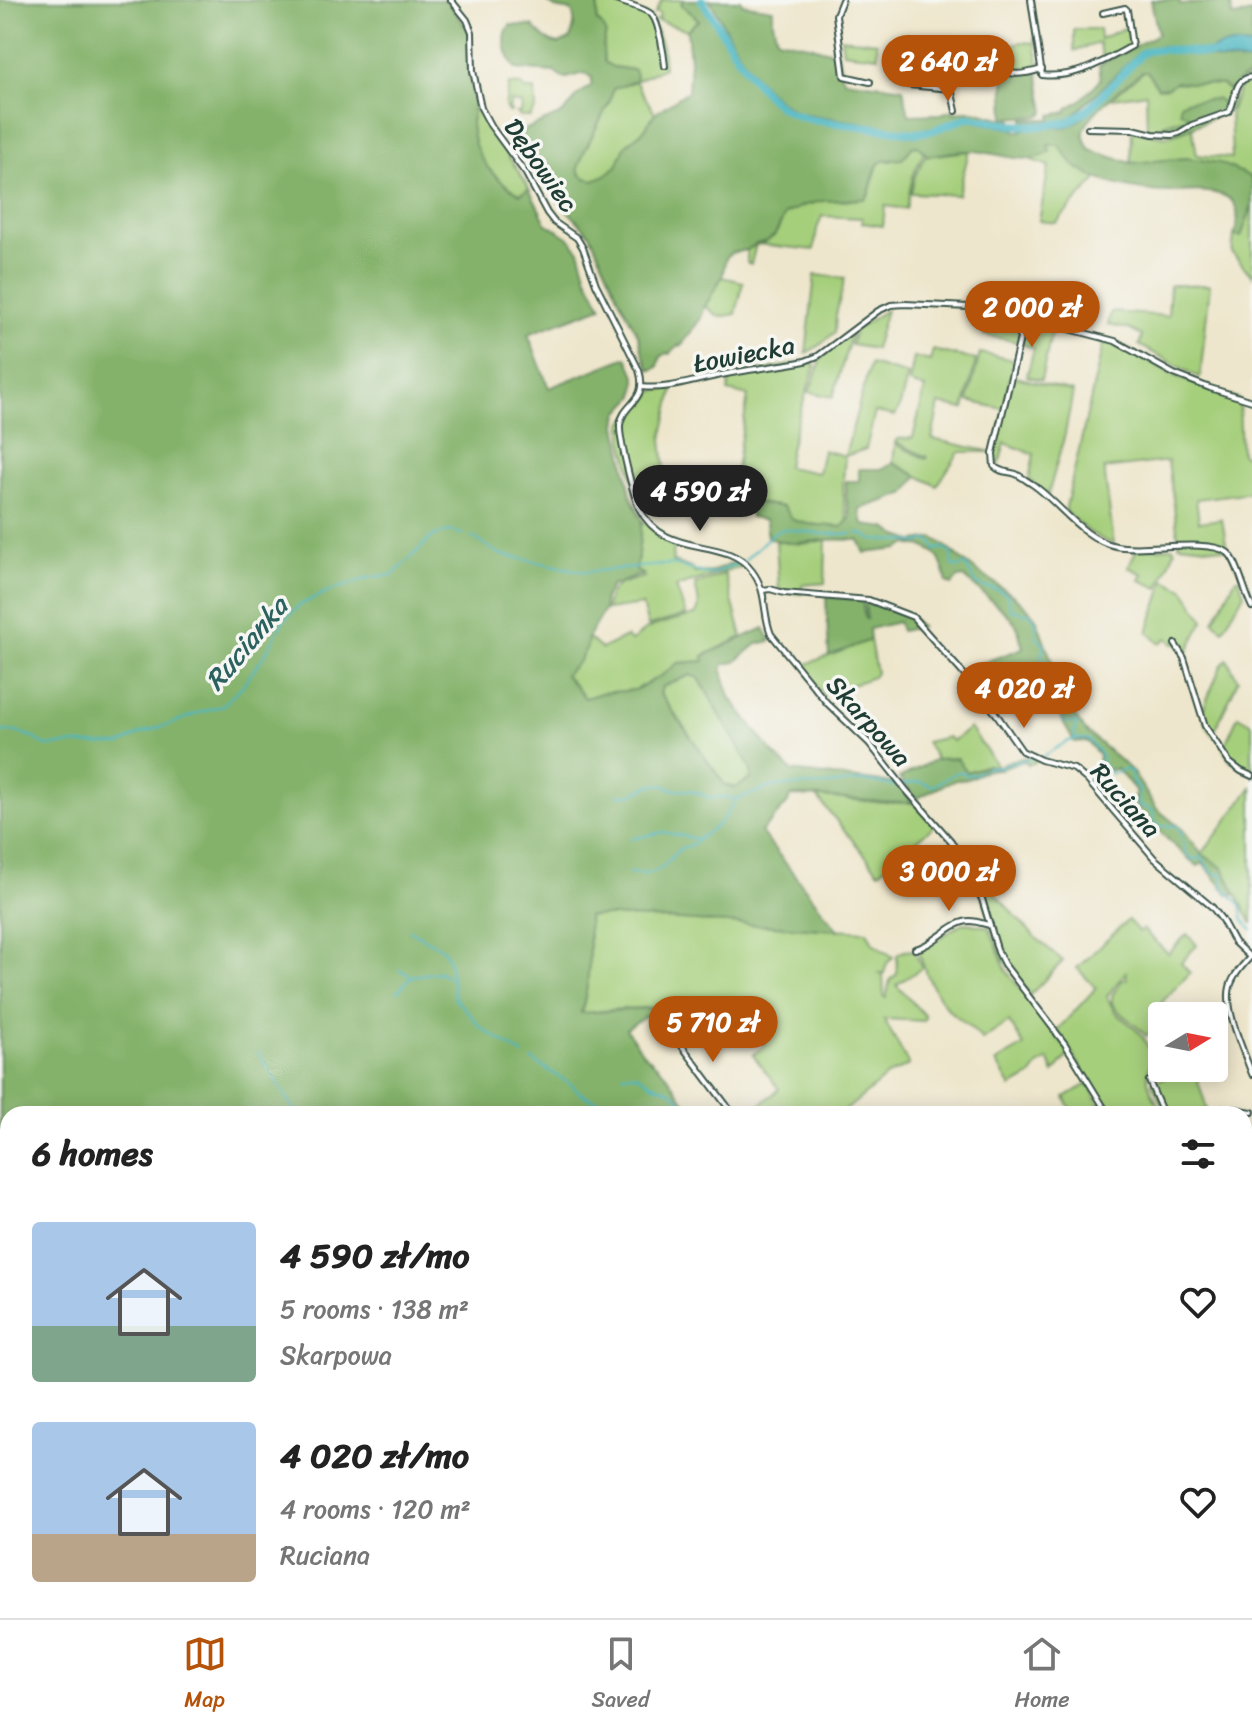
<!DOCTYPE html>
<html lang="en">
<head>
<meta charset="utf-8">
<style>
  body { margin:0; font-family:Sriracha,sans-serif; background:#f2f2f2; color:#222; height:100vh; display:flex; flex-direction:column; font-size:30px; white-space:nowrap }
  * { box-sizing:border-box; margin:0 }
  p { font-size:26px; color:#767676 }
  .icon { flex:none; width:44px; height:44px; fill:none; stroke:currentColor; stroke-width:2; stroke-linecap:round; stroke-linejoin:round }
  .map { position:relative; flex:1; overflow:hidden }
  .details { position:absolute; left:0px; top:1106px; width:1252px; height:512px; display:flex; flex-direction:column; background:#fff; border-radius:24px 24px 0 0; box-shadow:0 4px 20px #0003 }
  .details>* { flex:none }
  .needle { width:52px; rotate:80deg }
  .buttons { position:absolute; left:1148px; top:1002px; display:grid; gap:16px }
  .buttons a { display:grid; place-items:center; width:80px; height:80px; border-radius:8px; background:#fff; box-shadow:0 4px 20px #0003; font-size:40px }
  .price { position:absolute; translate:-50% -68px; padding:0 18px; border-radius:28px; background:#b45309; color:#fff; font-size:26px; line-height:52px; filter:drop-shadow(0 2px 4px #0008) }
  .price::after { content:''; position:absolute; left:50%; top:48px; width:24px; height:18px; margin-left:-12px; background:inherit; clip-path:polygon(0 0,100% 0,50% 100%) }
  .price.selected { background:#222; color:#fff }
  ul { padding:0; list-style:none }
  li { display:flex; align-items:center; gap:24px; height:200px; padding:0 32px }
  li span { display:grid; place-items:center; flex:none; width:224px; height:160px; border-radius:8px; color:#555 }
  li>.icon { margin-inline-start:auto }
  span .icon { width:96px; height:96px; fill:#fffc; stroke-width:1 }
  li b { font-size:34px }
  h2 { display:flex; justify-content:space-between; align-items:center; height:96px; padding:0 32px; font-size:34px }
  .tab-bar { display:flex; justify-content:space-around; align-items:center; height:112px; border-top:2px solid #e0e0e0; background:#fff; font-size:22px; color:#767676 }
  .tab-bar a { display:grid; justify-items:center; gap:4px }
  .tab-bar .selected { color:#b45309 }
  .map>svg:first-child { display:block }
</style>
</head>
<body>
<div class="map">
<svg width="1252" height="1618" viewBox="0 0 1252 1618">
  <rect width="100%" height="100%" fill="#f6f6f2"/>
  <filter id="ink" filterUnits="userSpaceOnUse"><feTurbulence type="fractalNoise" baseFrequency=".0125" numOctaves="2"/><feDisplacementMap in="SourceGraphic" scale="16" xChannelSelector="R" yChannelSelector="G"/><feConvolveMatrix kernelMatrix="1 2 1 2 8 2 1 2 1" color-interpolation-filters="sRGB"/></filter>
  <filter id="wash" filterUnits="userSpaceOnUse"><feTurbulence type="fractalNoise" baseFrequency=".006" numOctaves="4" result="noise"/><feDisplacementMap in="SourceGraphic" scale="32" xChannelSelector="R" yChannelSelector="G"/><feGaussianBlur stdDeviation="1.8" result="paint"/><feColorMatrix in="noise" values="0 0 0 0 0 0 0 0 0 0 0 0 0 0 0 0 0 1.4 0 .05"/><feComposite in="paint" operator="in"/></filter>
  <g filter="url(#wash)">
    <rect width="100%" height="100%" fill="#eee6cc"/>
    <g fill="#a6cf7b" stroke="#628658" stroke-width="2">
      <path d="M601,0H612L651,17L662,46L664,68L635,81L655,113L645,129L625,146L617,166L606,175L594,180L586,179L580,174L578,168L585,150L610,101L613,88L635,81L634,70L613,67L604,62C604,58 603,54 603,49C604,34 611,34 597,21L598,6Z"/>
      <path d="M662,0H683L681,4L699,20L687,30L656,20L660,18L659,13H655Z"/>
      <path d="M1127,27L1130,44L1128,47L1103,60L1099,43L1074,51V29H1099L1100,39Z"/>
      <path d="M1034,37L1039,65L1038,68L1024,72L1004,70L994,62L954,64L949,59L996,61L995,50L1021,42L1034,43Z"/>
      <path d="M841,38L877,42L878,56L843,52Z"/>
      <path d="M1147,71L1153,81L1222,85L1234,90L1230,109L1221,114L1224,109L1222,103L1216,99L1190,116V118L1172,121L1162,129L1163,133L1147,130L1146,93L1109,99L1143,72Z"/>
      <path d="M1252,78V180L1247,175L1131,163L1132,130L1166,137L1172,136L1192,126L1197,155L1232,158L1230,113L1242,81Z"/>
      <path d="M509,84L521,85L525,90H535L536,109L530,117H520L517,113H521L522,104L511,102L509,111L512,112H508L505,107Z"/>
      <path d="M474,107L525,181L529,189L520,194C511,188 500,182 492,175C477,159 465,128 474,107Z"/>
      <path d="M1048,145H1059L1076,167L1098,178L1056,223L1039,221L1049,166L1029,159L1043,156Z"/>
      <path d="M913,146H918L924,152L913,175L906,209L885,206L883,226L862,223V218L822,216L817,229L814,250L756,244L751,264L747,263V250C754,245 759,245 766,242C776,236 781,224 785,214C797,208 810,202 823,201C843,199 850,204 869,194L878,164L882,161H891L906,155Z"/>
      <path d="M969,151L958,195L911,193L914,178L926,154L928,156Z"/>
      <path d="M1252,205V276L1232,253L1234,236H1241Z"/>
      <path d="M815,275L845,278L836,315L835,332L819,346L806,353Z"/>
      <path d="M722,277L743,282L736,314L719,317L705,306Z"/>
      <path d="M1170,285H1210L1200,378L1139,345L1142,336L1129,329L1108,325L1111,312L1168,316Z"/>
      <path d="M886,310L875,349L851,345L855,330Z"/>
      <path d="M989,312L1023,319L1018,342L984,335Z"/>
      <path d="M1027,319L1053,326L1041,380L1027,376L1034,348L1021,344Z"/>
      <path d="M850,334L851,335L833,397L809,392L823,355Z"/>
      <path d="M1104,340L1124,346L1175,376L1239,399L1241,454L1252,458V492L1196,499L1199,522L1222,519L1227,549L1179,544L1168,461L1104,469L1114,544C1094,538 1080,525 1065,511Z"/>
      <path d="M933,350L976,360L964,409L939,404L932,439L992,452H959L937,486L893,463L895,444L926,459L927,457L895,442L897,439L913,438L925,388L909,383L914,357L930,361Z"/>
      <path d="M980,353L1014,360L1003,409L968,401Z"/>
      <path d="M812,361L815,367C804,400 792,432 787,467L818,473L823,450L845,456L870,364L908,375L899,409L895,416L875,412L866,449L845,456C843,479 841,499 848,521L842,527L808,524L792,520L784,507L751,502L752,484L734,481L748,396L728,391L731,375Z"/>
      <path d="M1016,377L1073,392L1065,434L1048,495L1029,480L1034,454L1005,443L998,468L994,464V453L1012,378Z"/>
      <path d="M672,388L673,391L662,439L665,470L663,478L633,479L623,440V423L641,404H645L653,391Z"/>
      <path d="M642,520L665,539L675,542L672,561L693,569L694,573L711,572L740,560L743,563V566L676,587L686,615L648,626L642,605L606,610C609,582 621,584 644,577L636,571Z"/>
      <path d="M826,540L825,583L802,585V594L779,591L776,541L802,544Z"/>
      <path d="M1173,547L1175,550L1159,588L1140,580L1143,574L1128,567L1137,549Z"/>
      <path d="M725,574L742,637L703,656L705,661L678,663L661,676L635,690L601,693L585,699L564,674C576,663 587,654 588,637L601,649L626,637L631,641C638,638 640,632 647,629C662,622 679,619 695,615C702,607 697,595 695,585Z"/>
      <path d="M1236,578H1239L1244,594L1223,630L1214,621Z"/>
      <path d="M1165,580L1184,589L1204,620L1185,656L1175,642L1173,644L1167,638L1160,643L1148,632Z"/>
      <path d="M870,640L876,673L873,677L823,695L810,678L804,665Z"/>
      <path d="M1227,659L1238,680L1213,735C1207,726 1203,719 1203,709L1221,666Z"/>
      <path d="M690,675L699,678L751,769V779L735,788L725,785L660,693L662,687Z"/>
      <path d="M1238,716L1252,724V774L1230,760L1223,749Z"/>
      <path d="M970,728L998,767C1008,760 1026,755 1037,759V761L1028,765L1026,761L1014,763L1000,769L998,767L988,765L966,772L957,758L936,759L926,742L948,737L952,741Z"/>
      <path d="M1252,787V924L1223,868L1202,854Z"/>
      <path d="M905,793L935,825L879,872L816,796L884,803L911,802Z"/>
      <path d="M969,871H974L1034,936L1063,961L1030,995L1003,958L983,898Z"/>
      <path d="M588,916H614L867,931L873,943L893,957L887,963L884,973H880L883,975L884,997L886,998L890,980L897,974V955L904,951L914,950L922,968L896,985L925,1016L924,1021L884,1019L909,1065L888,1075L841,1114H799L793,1106L783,1114H750L779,1089L753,1055L764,1046L761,1038L750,1025L737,1036L716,1009C671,1006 625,1006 581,1014C591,981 589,950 588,916Z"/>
      <path d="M1128,920L1139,932L1143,929L1168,954L1187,934L1197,945L1181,963L1190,973L1162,1002L1170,1015L1162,1016V1022L1146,1036C1136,1023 1120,1016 1112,1003V995L1123,979L1126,980L1127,978L1126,972L1107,996C1115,1021 1139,1023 1149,1049C1154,1060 1147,1069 1148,1080C1149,1089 1159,1109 1165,1114H1141L1139,1111L1130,1114H1111L1057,1030L1096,988L1077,968Z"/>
      <path d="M967,923L989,927L1006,970L1067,1050L1068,1056L1054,1073L1048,1059L1039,1065L1031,1076L1011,1087L996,1062L1024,1046L1009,1022L982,1040C970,1024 960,1021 948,1009C935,994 923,970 919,951L961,924Z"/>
      <path d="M1185,1068H1194L1207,1110L1173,1114L1165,1111L1152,1083Z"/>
      <path d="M1088,1084L1105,1114H1073L1065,1097Z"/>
      <path d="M1252,1540V1618H1234L1233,1610H1244V1542Z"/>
      <path d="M312,1610H368L376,1618H306Z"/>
      <path d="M400,1610H474L499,1618H409Z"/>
      <path d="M914,1610H1085L1089,1613L1076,1618H910Z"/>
      <path d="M1143,1610H1196V1618H1146Z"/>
    </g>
    <g fill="#84b26b" stroke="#527850" stroke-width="2" fill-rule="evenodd">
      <path d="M0,0H446C452,10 463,20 468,31C472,41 469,58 469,69C469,81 475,94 474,106C474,112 471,118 471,124C473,157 493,178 520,194L529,189L546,223L568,237L579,250L587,277L602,307L528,334L549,388L627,357L636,378L635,396L619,413L617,425L631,496L642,520L636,571L643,574L611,586L604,599V610L588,637L587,647L579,661L565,675L585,698L601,693L635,690L661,676L678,663L704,661L703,656L764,628L771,641L757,644L735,662L724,664L722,671L730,697L773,753L792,771L899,784L912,803C871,803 831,796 791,796L787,804L761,832L838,930L614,916H588C589,950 591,981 581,1013L656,1008L657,1009L626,1029L643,1053L666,1074L693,1114H8V1374L0,1368ZM690,675L699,678L751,769V779L735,788L725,785L660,694L662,687Z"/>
      <path d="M545,0H601L598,6L597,21C611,34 604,33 603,49C603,53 604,58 604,62L613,67L634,70L636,76L635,81L613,89L610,101L585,150L578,168L580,174L586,178L594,180L606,175L617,166L625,146L645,129L655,113L688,91L690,61L687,30L699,20L681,4L683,0H700L752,81L770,100L788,114L813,122L832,125L849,126L915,136L932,133L968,120L1014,129L1017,132L1029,128L1067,127L1073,124L1083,118L1142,56L1157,51L1209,57L1219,60L1250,62L1252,58V76C1242,77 1238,80 1234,90H1228L1222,85L1175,82L1168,87L1158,88L1147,72H1142C1128,83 1085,115 1084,132C1083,139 1087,144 1090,150L1131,163L1186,158L1220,163L1247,175L1252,180V205L1241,237L1234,236C1239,221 1241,201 1222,195C1205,189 1185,192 1167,192C1142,192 1098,183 1078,168C1070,163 1064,152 1059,145H1048L1050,152C1027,167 997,152 973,151C958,150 942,154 928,156L918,146H913L902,159C896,160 885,159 881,162C873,166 873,190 865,199L822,201L802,206L785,214L775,235L767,241L756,244L747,250L731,253L726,258L722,277L705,306L701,318L681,346L679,345L669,354L666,353C659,357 660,359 658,367L652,370L649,369L643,354L639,337L620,300L590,234L561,204L508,132L510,127H517L522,131L562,114L575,100L576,96L591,86L592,78L585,73L567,78L561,77L554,72L516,69C507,57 500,38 510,25L533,26C540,36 548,42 559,44L570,39C574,29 576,21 572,11L555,8Z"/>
      <path d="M709,0H741L742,4L773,9V22L777,39L814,46V47L838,53L841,74L845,80L903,88L909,115L941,114L953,110L954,113C975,106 993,119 1013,120V123L967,115L939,126L915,131L800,113C770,100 747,68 731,39C723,26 718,12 709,0Z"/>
      <path d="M1151,0H1179L1180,4L1231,2L1232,17C1240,17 1244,14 1252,13V46H1221L1209,51L1160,46L1144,49L1138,53L1071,118L1059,122H1024V119H1051V115L1066,112L1068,108L1081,100L1101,79L1099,65L1158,34Z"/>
      <path d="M1038,72L1045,112L1039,116L1004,118C1007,102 1000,88 1007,73Z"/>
      <path d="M1216,99L1222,102L1224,109L1221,114C1203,121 1182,136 1163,133V124L1172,121L1190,118L1189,116L1180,111V104L1186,101Z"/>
      <path d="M893,463L918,476L905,494L860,509L863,525L887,528L896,535L913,541L899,549L865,553L859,540C848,540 836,539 825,540C802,542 791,547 767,537L766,520L750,517L751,502L784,507L793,520L808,524L842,527L850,518L846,498V481H859V469H881Z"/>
      <path d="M934,538C948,546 957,557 970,566C992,583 1019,595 1036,618L1070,710L1087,732L1131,770L1157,809L1183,830L1202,854L1223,868L1236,894L1229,895L1203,863L1198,866C1174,848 1155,826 1134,804L1136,791L1117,769L1107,770L1098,762L1099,755L1087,741L1074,742L1043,684L1001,697L990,705L963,670L1023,648L1017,626L1008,615L964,577L958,578L952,585L947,583C942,561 937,545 911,545L916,541Z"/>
      <path d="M826,597L862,600L865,619H867L865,601L912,618L920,627L901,631L898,622L869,629L870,640L829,656Z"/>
      <path d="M957,758L967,772L988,765L998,767L1000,769C987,768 980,773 970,778C959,782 968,778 957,780C950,782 922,795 917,799L899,778L936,759Z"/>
      <path d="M0,1411L8,1415V1610H96L92,1618H0Z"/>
      <path d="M485,1610H757V1618H500L501,1615Z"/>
    </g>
    <path fill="#48b6c2" stroke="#347a7b" stroke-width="2" d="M1236,45L1252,46L1251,62L1219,60L1209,57V51L1221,46Z"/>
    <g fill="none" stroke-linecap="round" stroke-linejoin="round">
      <g stroke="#48b6c2" stroke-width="2">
        <path d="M857,533L865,535L873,540L909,541L919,543L928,540L932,542L936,550L941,548C955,551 950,557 953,566L957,567L966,565C982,601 987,578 1008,596L1011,610L1031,614L1036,622L1037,637L1044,645L1041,657C1060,673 1055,673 1051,696L1061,702C1062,711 1059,717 1067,723L1073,722L1077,724L1074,731L1075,739H1085L1089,740L1101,755L1103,766L1112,774L1117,773L1124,769L1131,772L1132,782L1139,789V805L1153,811L1154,821L1159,826H1177C1187,836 1179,852 1194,860L1201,857C1206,862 1206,867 1211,871C1214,874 1219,874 1222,875L1224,888L1241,905L1243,919L1252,930"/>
        <path d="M471,536L499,554L585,572L674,564L702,573L712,574L741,562"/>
        <path d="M745,560L773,533L784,529L822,534H852"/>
        <path d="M0,731L17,732L33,737L46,746L76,744L120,745L139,734L171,724L198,713L222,706L242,686L264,656L284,620L300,605L324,593L371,577L393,575L433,536L450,531L462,534"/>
        <path d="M1042,757L1066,742L1075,739"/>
        <path d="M617,795H631L651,785H662L676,790L693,791L710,798L723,797L737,799L775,786L826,785L863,781L896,786L919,782L933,786L957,772H963L966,775L975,774L987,767H1000L1008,763L1033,758"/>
        <path d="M631,839L663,832L697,839"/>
        <path d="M629,873L646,874L661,869L678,850L691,845L720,823L736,800"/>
        <path d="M409,930L443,949L449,960L455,999L470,1014L480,1027L523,1055"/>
        <path d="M399,970L412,976L439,972L450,978"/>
        <path d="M397,992L412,976"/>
        <path d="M258,1052L297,1114"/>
        <path d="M532,1060L572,1085L581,1094L607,1105L620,1114"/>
        <path d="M623,1074H637L653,1084L671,1091L677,1096L690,1114"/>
        <path d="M1244,1219L1252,1222"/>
        <path d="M0,1399L8,1400"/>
        <path d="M166,1610L172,1617L178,1618"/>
        <path d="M1142,1610V1618"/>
      </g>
      <path stroke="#48b6c2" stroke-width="8" d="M702,0C723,32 756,96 790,112C797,116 806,118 814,120L915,133L931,131L969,117L1012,125L1040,126L1069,122L1089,109L1142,53C1159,44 1196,55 1218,54"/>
    </g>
  </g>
  <g filter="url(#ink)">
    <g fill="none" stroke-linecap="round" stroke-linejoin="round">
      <defs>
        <g id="street">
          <path d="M451,0L467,20L472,32L473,71L481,108L490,125L526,174L547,213L554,222L577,238L583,248L596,284L639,370C649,402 623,402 620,425C619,439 633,494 639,508C666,561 725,534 752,571C768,592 762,612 771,634L827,703L869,743L906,790L951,841L982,899L998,952L1004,964L1065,1044L1108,1114"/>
          <path d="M615,0C624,3 647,9 652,15C659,23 664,55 665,66"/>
          <path d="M842,0L836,15L844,76L870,82"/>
          <path d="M1031,0L1042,75C1075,79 1104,61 1132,46L1127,10L1125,8L1103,13"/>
          <path d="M909,85L951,89L948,75L950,68C960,62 982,59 993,64C1000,67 1003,71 1010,73C1022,75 1031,72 1042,69"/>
          <path d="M951,89L956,111"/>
          <path d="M1088,128L1133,129L1153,134L1172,135L1179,133L1192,125L1229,112C1237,99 1232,79 1252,77"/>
          <path d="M1025,317L993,453L994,466C1001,473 1007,471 1016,474C1022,477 1027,481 1032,484C1059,502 1083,540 1116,546C1142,552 1206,538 1227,552C1237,558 1245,594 1252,607"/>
          <path d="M641,387C668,390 691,381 717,376C746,369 776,367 805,361L818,356L878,311L891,305L905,304L969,307L1012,314L1115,341L1174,374L1210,388L1252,401"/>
          <path d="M763,590L770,589L784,593L869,600L913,617L961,671L997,715L1022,751L1041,760L1074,769L1087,780L1154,858L1212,907L1222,920L1234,942L1250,957"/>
          <path d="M1175,644L1184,658L1205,726L1229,762L1241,771L1252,776"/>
          <path d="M915,949C935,945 951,921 970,921C977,921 983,924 990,925"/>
          <path d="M1252,955C1244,964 1233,975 1230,987C1224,1010 1244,1052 1252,1074"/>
          <path d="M670,1030L733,1114"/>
          <path d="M1149,1081L1161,1109L1171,1114"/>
          <path d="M1180,1114L1228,1108L1252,1112"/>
          <path d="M1244,1157L1252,1158"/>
          <path d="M1245,1230L1252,1208"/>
          <path d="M0,1391L8,1395"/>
          <path d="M202,1610L209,1618"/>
        </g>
        <g id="secondary">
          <path d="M1244,1229L1252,1232"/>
          <path d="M1244,1490L1252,1493"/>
          <path d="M769,1618V1610"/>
        </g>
      </defs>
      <use href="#street" stroke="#3e564b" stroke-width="8"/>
      <use href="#secondary" stroke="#3e564b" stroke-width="9"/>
      <use href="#street" stroke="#fff" stroke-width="4"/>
      <use href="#secondary" stroke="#f9e7c3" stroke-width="5"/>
    </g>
  </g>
  <g text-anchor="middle" stroke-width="7" stroke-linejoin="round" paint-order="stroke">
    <g font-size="26" fill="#1f3d34" stroke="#f6f6f2">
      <text transform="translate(541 165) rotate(55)" y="9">Dębowiec</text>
      <text transform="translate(744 354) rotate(-11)" y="9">Łowiecka</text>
      <text transform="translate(869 721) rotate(48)" y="9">Skarpowa</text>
      <text transform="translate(1126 800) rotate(48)" y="9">Ruciana</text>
    </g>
    <g font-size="28" font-style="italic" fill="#2b615f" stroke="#f6f6f2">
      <text transform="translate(246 643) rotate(-50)" y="10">Rucianka</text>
    </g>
  </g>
</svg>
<div class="buttons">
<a><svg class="needle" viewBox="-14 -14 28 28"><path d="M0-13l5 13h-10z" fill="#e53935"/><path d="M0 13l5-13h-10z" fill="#767676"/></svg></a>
</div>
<b class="price" style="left:948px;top:103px">2 640 zł</b>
<b class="price" style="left:1032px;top:349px">2 000 zł</b>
<b class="price selected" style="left:700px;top:533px">4 590 zł</b>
<b class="price" style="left:1024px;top:730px">4 020 zł</b>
<b class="price" style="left:949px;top:913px">3 000 zł</b>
<b class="price" style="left:713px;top:1064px">5 710 zł</b>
<section class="details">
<h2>6 homes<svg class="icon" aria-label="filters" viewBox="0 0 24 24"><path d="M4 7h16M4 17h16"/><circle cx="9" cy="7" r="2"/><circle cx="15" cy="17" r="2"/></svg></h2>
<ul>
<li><span style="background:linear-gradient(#a9c7e8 65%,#7fa58c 0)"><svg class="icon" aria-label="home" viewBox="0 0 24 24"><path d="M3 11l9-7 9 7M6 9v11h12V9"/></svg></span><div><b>4 590 zł/mo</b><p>5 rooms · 138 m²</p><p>Skarpowa</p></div><svg class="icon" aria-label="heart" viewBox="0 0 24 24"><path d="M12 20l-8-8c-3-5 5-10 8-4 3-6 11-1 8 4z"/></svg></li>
<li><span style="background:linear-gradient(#a9c7e8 70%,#b9a48a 0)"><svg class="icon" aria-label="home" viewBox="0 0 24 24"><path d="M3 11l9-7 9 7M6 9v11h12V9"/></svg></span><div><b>4 020 zł/mo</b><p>4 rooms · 120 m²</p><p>Ruciana</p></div><svg class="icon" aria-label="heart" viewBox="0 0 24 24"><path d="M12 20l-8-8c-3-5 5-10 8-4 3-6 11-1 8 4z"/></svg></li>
</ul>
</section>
</div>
<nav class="tab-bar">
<a class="selected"><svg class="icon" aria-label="map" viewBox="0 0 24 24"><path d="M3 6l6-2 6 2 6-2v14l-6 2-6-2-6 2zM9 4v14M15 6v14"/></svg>Map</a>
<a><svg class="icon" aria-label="saved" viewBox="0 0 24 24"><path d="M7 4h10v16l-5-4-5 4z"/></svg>Saved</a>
<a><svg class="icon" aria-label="home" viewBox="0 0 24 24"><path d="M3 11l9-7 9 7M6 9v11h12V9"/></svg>Home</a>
</nav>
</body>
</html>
